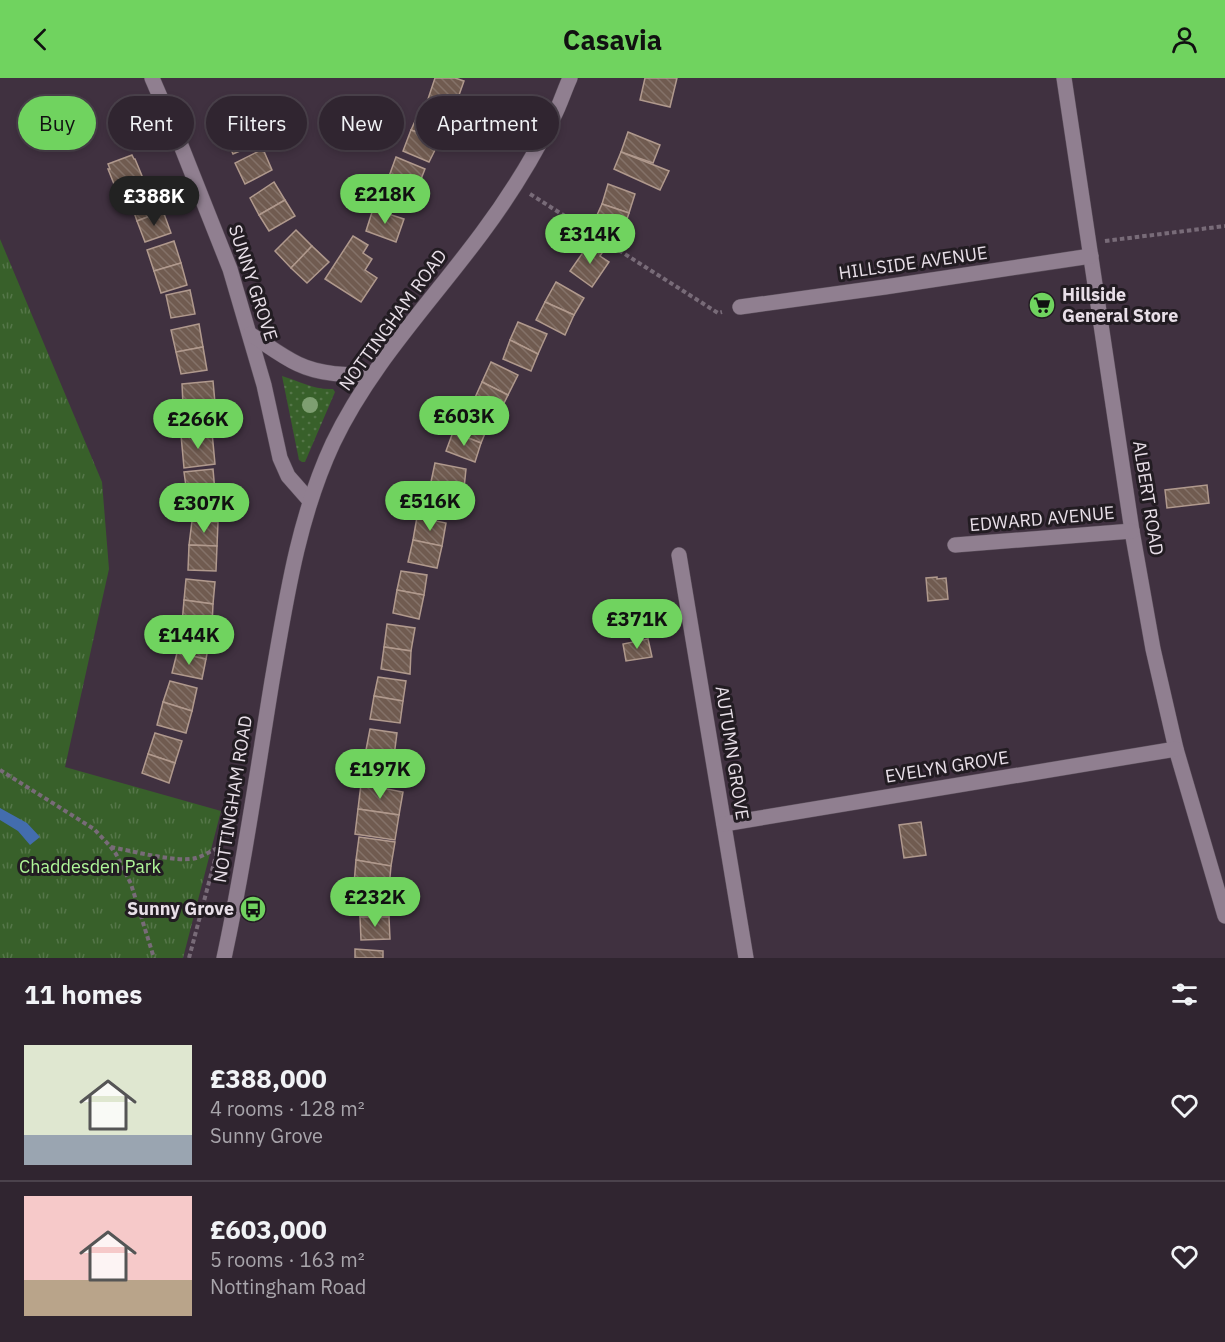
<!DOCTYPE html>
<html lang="en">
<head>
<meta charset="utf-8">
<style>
  body { margin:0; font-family:"IBM Plex Sans",sans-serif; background:#3c313c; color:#f1f3f6; height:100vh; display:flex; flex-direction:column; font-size:22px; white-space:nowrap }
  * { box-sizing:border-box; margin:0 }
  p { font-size:20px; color:#a8a5ab }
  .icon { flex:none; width:33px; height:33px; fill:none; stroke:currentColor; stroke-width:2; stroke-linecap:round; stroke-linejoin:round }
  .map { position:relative; height:880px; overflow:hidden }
  .drawer { display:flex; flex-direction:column; background:#302530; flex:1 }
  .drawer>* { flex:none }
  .top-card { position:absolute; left:18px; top:18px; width:600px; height:54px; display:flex; gap:12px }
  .price { position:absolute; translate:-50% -51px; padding:0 14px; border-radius:21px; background:#70d35f; color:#111; font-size:20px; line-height:39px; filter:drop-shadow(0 2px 3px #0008) }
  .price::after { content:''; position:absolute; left:50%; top:36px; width:18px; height:14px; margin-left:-9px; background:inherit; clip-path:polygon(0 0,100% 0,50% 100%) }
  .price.selected { background:#222; color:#fff }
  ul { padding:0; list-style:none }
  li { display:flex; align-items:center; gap:18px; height:150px; padding:0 24px }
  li+li { border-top:2px solid #4b424c }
  li span { display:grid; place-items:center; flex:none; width:168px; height:120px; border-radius:0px; color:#555 }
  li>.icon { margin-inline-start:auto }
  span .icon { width:72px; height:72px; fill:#fffc; stroke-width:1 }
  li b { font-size:26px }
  h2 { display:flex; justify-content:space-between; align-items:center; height:72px; padding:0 24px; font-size:26px }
  .chip { padding:0 21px; border-radius:27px; background:#302530; box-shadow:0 3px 9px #0003,0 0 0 2px #4b424c; font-size:21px; line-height:54px }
  .chip.selected { background:#70d35f; color:#111 }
  header { display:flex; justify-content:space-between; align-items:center; height:78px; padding:0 24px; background:#70d35f; color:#111; font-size:27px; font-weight:700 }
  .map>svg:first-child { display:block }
</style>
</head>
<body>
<header><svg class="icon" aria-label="back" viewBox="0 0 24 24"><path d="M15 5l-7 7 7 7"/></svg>Casavia<svg class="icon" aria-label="person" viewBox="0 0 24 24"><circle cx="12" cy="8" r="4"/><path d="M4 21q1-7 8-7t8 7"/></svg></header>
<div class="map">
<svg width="1225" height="880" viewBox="0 0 1225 880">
  <defs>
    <pattern id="grass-dots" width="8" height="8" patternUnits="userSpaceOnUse" patternTransform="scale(1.5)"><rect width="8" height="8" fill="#38602a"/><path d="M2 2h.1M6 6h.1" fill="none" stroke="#557649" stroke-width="1.8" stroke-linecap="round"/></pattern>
    <pattern id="park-tufts" width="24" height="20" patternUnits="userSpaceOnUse" patternTransform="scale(1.5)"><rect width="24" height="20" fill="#38602a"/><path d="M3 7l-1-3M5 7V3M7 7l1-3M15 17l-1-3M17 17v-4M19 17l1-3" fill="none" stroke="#557649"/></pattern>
    <pattern id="building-back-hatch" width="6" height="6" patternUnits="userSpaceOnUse" patternTransform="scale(1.5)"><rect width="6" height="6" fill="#705b50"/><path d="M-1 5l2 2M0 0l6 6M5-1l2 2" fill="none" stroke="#847269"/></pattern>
  </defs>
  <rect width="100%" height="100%" fill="#403140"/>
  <path fill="url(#grass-dots)" d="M282,298C299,303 314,312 333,311L335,314L305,384H302L299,382Z"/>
  <path fill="url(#park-tufts)" d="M0,161L102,404L109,491L65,689L221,733L183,880H0Z"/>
  <path fill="#436dae" d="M0,730L27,745L40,759L30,767L18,753L0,742Z"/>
  <g fill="url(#building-back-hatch)" stroke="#b0998d" stroke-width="1.5">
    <path d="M435,0H455L464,3L453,34L427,24Z"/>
    <path d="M645,0H677L670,29L640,22Z"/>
    <path d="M240,21L243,29L257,23L263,37L224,55L214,33Z"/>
    <path d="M421,30L449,42L440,62L411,52Z"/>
    <path d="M250,42L261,64L233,76L224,55Z"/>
    <path d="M411,52L440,62L429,84L403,73Z"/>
    <path d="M628,54L660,67L653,85L621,74Z"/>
    <path d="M263,71L272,92L245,106L235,85Z"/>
    <path d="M621,74L669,93L660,112L614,91Z"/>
    <path d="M132,77L134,81H135L145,105L118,116L108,91H110L108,86Z"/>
    <path d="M396,79L425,91L417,111L388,101Z"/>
    <path d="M388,101L417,111L408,131L381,119Z"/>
    <path d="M274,104L285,122L259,137L250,120Z"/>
    <path d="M608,106L635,116L629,135L602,126Z"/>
    <path d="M156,114L163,133L137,143L130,123Z"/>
    <path d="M285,122L295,138L269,153L259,137Z"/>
    <path d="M602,126L629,135L622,156L593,146Z"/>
    <path d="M373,131L404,141L396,164L366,153Z"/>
    <path d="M163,133L171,155L145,164L137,143Z"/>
    <path d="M296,152L312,168L291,190L275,173Z"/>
    <path d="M353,158L368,167L363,175L372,181L365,192L377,200L361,224L325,201Z"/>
    <path d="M174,163L181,185L154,193L147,172Z"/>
    <path d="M591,163L604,172L600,178L609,184L592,209L570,193Z"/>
    <path d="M312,168L329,184L307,205L291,190Z"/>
    <path d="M181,185L187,207L161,215L154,193Z"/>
    <path d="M556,204L584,220L574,237L545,224Z"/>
    <path d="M190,212L195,236L171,240L166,217Z"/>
    <path d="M545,224L574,237L565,257L536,242Z"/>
    <path d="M518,244L547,256L538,276L510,262Z"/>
    <path d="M199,246L203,269L176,274L171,252Z"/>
    <path d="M510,262L538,276L531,293L503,281Z"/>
    <path d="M203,269L207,292L181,296L176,274Z"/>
    <path d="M491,284L518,297L508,317L482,304Z"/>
    <path d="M213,303L215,325L183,327L182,306Z"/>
    <path d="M482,304L508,317L499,335L473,324Z"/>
    <path d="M215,325L217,349L185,352L183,327Z"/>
    <path d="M461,333L489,346L481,365L453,354Z"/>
    <path d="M212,354L215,386L184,390L181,357Z"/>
    <path d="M453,354L481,365L475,384L446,373Z"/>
    <path d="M435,385L466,391L464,410L431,404Z"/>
    <path d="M213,391L215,414L187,416L184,394Z"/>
    <path d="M431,404L464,410L460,431L426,425Z"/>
    <path d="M1207,407L1209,425L1167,430L1165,412Z"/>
    <path d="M215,414L218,436L189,438L187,416Z"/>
    <path d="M417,439L446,445L442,468L413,462Z"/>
    <path d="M192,443L218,444L217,468L189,467Z"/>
    <path d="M413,462L442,468L437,490L408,484Z"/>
    <path d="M189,467L217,468L216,493L188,492Z"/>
    <path d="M401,493L427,497L424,517L397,512Z"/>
    <path d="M937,499V501L946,500L948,521L928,523L926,500Z"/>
    <path d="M186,501L215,504L213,526L184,522Z"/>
    <path d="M397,512L424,517L419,541L393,535Z"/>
    <path d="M184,522L213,526L212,549L182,545Z"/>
    <path d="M387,546L415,550L411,573L384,569Z"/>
    <path d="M181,554L210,560L206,581L177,575Z"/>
    <path d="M648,561L652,579L626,583L623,566Z"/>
    <path d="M384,569L411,573L410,596L381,591Z"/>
    <path d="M177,575L206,581L202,601L172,595Z"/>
    <path d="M378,599L406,603L403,623L374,618Z"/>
    <path d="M170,603L197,610L192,633L163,624Z"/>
    <path d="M374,618L403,623L400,645L370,641Z"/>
    <path d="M163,624L192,633L186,655L157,647Z"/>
    <path d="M370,651L397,655L394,678L366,672Z"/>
    <path d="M155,655L182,663L175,685L148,676Z"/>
    <path d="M366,672L394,678L391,700L362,696Z"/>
    <path d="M148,676L175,685L169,705L142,695Z"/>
    <path d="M361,706L403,714L399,737L358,731Z"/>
    <path d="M358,731L399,737L395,762L355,756Z"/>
    <path d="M921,744L926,777L904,780L899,747Z"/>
    <path d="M359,759L395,764L391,788L356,782Z"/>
    <path d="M356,782L391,788L389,810L354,806Z"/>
    <path d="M359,818H388L389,839H360Z"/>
    <path d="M360,839H389L390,861L361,862Z"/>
    <path d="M355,871L383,873V880H355Z"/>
  </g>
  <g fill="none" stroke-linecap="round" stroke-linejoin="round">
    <defs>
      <g id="minor">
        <path d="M1064,0L1132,453L1153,571L1176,671L1225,838"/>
        <path d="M740,229L885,209L1091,178"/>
        <path d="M955,467L1132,453"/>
        <path d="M679,477L746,880"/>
        <path d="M724,746L1176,671"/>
      </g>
      <g id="tertiary">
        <path d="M152,0L180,65L230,191L264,307L280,380L288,398L310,423"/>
        <path d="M250,256C266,266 281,278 298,286C321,297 347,297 372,297"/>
        <path d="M224,880C244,788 257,695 272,603C286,522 298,440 333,365C370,287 431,224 482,155C509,119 533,80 553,40C560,27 564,13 570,0"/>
      </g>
    </defs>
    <use href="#minor" stroke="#5c505c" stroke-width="16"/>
    <use href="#tertiary" stroke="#5c505c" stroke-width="16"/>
    <g stroke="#786b78" stroke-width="4" stroke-dasharray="4.5 3" stroke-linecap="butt">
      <path d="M530,116L718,235L722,234"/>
      <path d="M1105,163L1225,148"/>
      <path d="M0,692L94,751L110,768L116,776L131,806L154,880"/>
      <path d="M111,769C131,773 179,785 196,780C203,778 211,773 218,770"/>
      <path d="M189,880L218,770L228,725L235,727"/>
    </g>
    <use href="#minor" stroke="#907f90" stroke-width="15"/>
    <use href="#tertiary" stroke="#907f90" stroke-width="15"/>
  </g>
  <circle fill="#7e9e71" cx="310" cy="327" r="8"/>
  <defs>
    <symbol id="supermarket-disc" viewBox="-11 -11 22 22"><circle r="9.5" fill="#70d35f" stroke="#221c22"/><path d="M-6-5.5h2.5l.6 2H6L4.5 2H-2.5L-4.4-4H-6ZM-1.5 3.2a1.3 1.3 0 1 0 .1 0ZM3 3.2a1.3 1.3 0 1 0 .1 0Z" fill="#111"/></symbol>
    <symbol id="bus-disc" viewBox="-11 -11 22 22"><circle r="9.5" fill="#70d35f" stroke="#221c22"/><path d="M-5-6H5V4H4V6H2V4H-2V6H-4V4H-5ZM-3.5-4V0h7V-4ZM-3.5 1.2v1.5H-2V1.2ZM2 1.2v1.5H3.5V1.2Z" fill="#111"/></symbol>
  </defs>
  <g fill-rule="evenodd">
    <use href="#supermarket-disc" x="1027" y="212" width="30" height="30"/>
    <use href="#bus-disc" x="238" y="816" width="30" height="30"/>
  </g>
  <g text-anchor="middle" stroke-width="6" stroke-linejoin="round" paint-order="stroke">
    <g font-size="18" fill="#e8dfe8" stroke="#221c22">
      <text transform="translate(913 185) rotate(-8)" y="6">HILLSIDE AVENUE</text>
      <text transform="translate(253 205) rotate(72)" y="6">SUNNY GROVE</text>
      <text transform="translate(393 242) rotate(-54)" y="6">NOTTINGHAM ROAD</text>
      <text transform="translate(1148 420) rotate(81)" y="6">ALBERT ROAD</text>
      <text transform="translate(1042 441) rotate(-5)" y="6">EDWARD AVENUE</text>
      <text transform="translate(732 675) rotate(81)" y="6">AUTUMN GROVE</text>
      <text transform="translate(947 689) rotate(-9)" y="6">EVELYN GROVE</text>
      <text transform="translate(233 721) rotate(-81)" y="6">NOTTINGHAM ROAD</text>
    </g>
    <g font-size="18" font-weight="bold" fill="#e8dfe8" stroke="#221c22" text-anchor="start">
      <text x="1062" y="223">Hillside<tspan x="1062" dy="21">General Store</tspan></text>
      <text x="234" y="837" text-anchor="end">Sunny Grove</text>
    </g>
    <g font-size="18" fill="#b0f799" stroke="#221c22">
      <text x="90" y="795">Chaddesden Park</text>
    </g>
  </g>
</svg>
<b class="price" style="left:385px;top:147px">£218K</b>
<b class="price selected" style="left:154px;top:149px">£388K</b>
<b class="price" style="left:590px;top:187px">£314K</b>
<b class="price" style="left:464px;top:369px">£603K</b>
<b class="price" style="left:198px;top:372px">£266K</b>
<b class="price" style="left:430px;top:454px">£516K</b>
<b class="price" style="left:204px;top:456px">£307K</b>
<b class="price" style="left:637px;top:572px">£371K</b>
<b class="price" style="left:189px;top:588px">£144K</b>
<b class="price" style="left:380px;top:722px">£197K</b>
<b class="price" style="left:375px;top:850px">£232K</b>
<div class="top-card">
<a class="chip selected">Buy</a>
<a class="chip">Rent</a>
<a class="chip">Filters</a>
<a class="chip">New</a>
<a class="chip">Apartment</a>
</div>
</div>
<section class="drawer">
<h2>11 homes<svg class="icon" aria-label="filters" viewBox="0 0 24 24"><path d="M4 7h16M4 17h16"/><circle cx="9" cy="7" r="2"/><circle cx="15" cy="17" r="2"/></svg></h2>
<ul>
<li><span style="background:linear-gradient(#dfe7d0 75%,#9aa5b1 0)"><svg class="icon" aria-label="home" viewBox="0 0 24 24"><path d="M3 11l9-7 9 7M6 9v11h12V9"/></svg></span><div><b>£388,000</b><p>4 rooms · 128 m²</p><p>Sunny Grove</p></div><svg class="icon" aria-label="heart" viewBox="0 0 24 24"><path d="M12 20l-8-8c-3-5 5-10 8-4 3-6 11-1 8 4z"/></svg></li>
<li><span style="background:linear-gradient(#f6c9c9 70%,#b9a48a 0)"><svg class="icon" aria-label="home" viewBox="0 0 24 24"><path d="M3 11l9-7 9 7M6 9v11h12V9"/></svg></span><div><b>£603,000</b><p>5 rooms · 163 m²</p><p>Nottingham Road</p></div><svg class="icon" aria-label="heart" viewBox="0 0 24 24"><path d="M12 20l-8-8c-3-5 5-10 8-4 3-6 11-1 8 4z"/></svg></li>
</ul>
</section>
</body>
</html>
